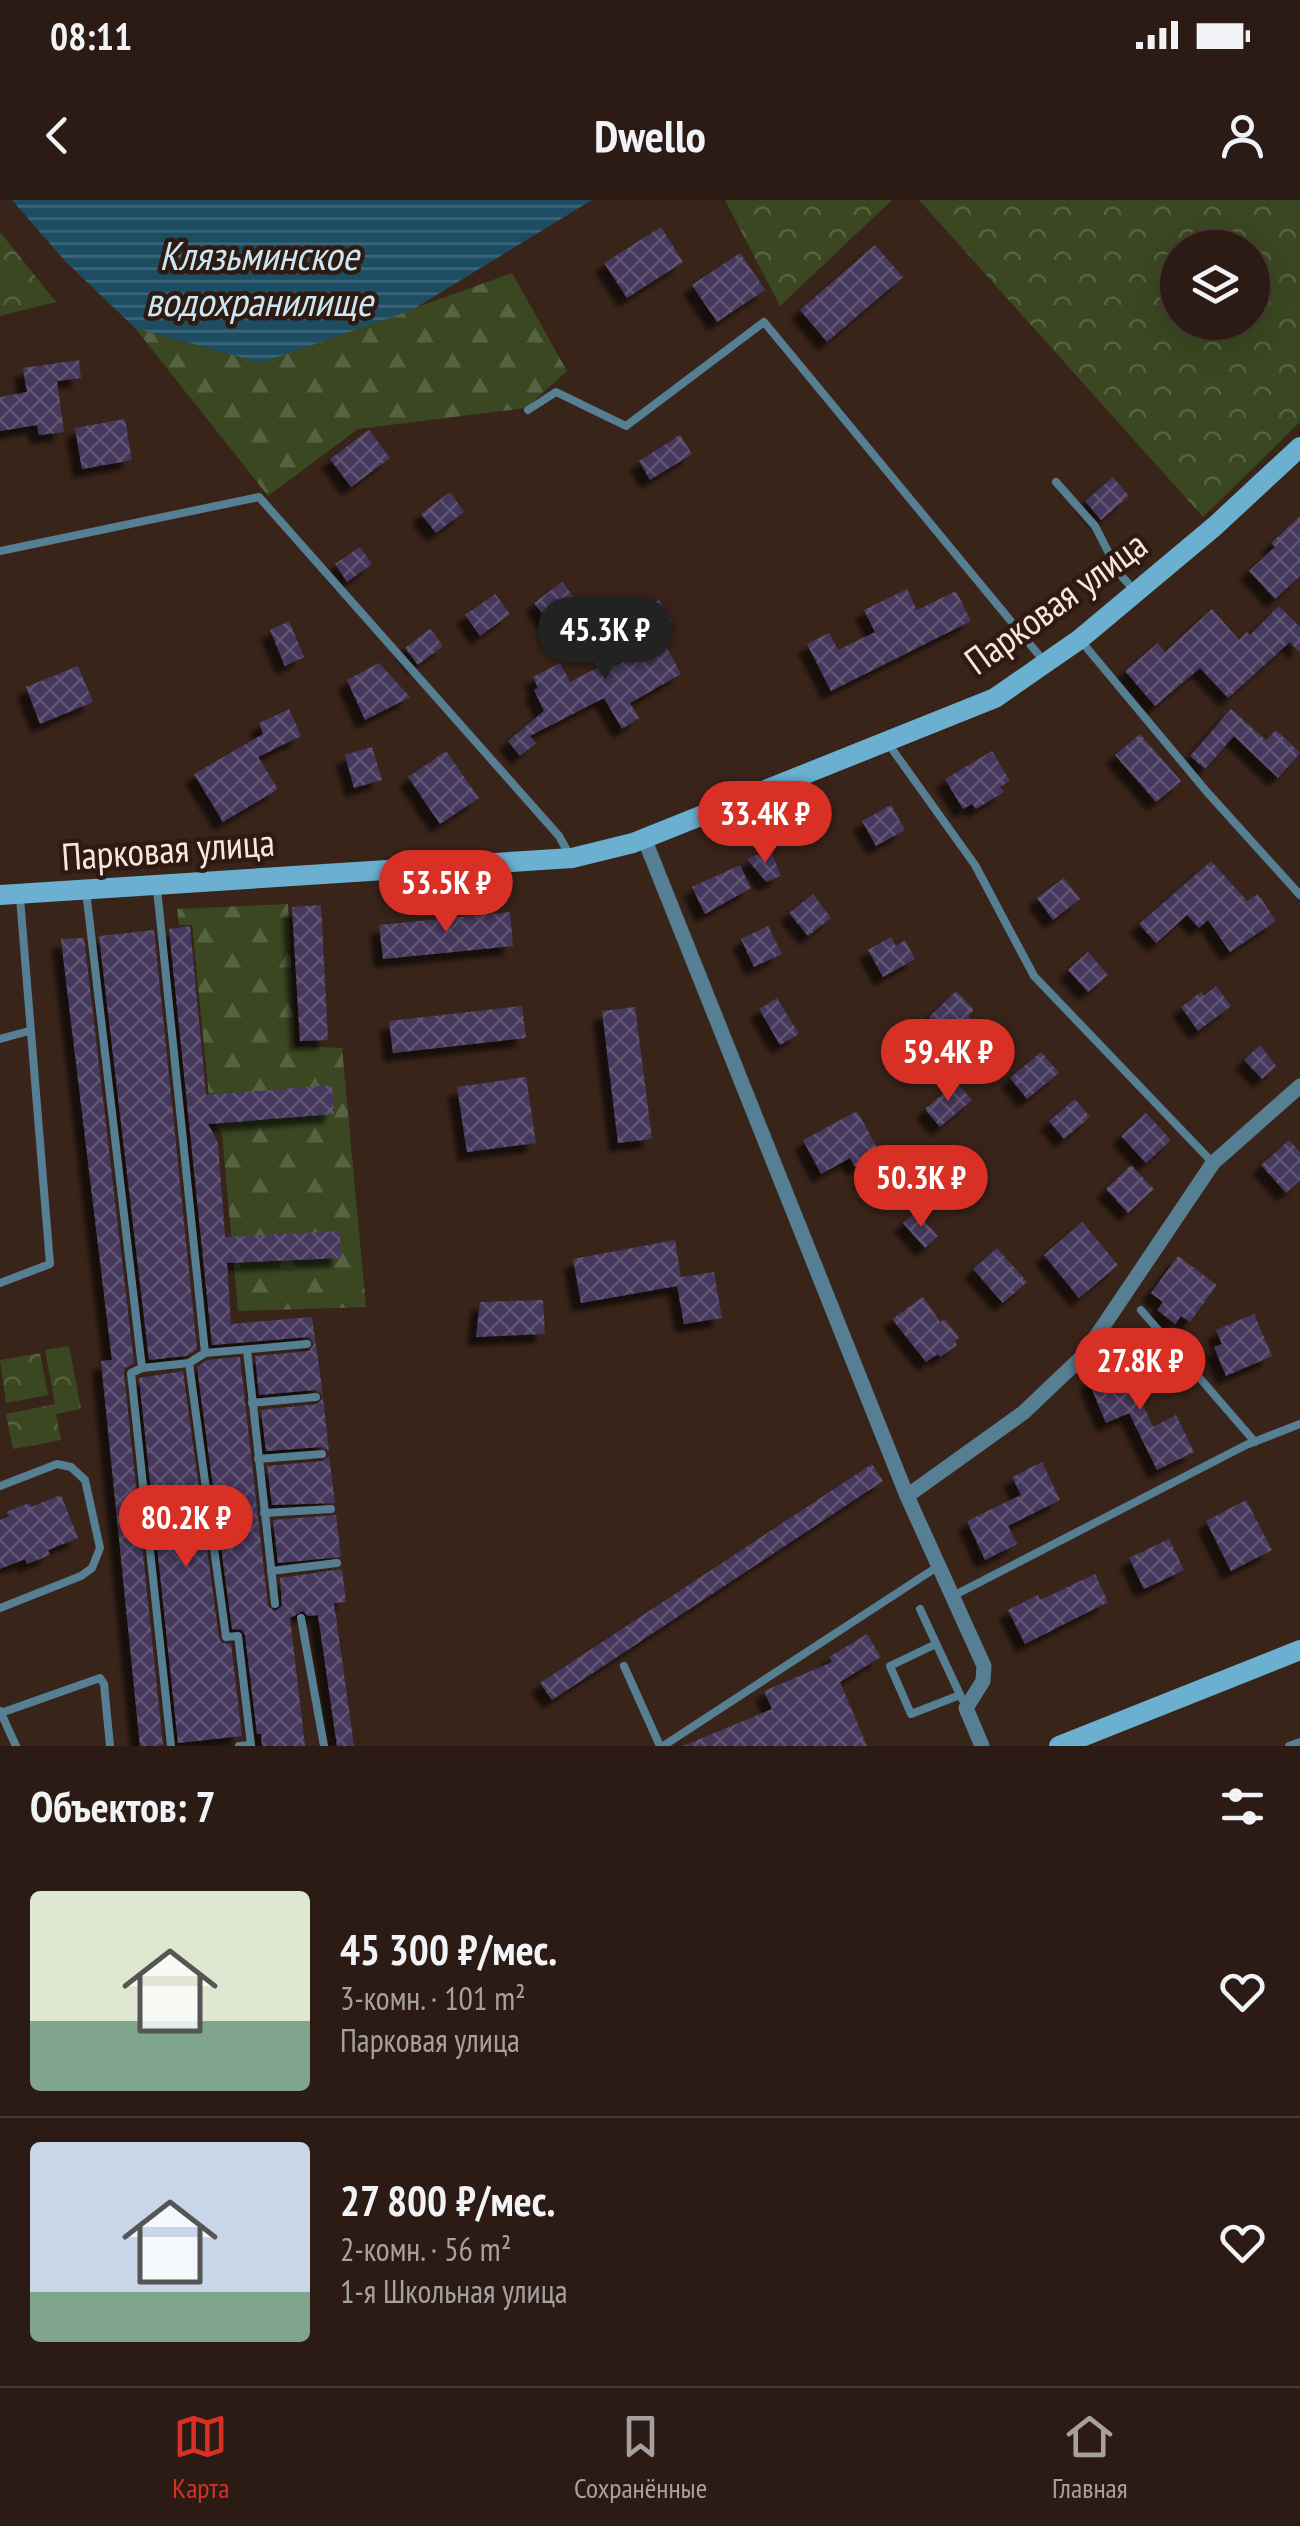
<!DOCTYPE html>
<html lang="ru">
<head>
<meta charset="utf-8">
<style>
  body { margin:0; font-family:"PT Sans Narrow",sans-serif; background:#33241d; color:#f1f3f6; height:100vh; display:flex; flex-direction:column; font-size:38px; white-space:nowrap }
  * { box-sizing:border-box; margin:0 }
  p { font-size:32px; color:#a6a1a0 }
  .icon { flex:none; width:55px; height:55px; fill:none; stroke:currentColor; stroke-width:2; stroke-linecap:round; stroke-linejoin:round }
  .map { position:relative; height:1546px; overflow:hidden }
  .panel { display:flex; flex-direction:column; background:#2b1b14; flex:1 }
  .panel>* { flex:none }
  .buttons { position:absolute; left:1160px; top:30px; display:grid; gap:20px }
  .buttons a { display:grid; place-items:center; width:110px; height:110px; border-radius:50%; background:#2b1b14; box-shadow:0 10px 40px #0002,0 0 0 2px #473934; font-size:50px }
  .price { position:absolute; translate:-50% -85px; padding:0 22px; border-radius:35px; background:#d93025; color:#fff; font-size:32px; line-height:65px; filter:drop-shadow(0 2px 5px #0008) }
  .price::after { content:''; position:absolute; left:50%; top:60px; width:30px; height:22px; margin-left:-15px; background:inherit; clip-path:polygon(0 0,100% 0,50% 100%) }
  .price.on { background:#222; color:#fff }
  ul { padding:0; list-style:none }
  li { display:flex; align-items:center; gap:30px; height:250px; padding:0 30px }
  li+li { border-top:2px solid #473934 }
  li span { display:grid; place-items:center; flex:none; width:280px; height:200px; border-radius:10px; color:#555 }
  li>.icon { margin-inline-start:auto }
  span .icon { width:120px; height:120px; fill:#fffc; stroke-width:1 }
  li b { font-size:42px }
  h2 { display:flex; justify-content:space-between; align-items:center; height:120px; padding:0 30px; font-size:42px }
  .status { display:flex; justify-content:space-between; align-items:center; height:70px; padding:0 50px; background:#2b1b14; direction:ltr }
  .status svg { height:28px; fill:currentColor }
  header { display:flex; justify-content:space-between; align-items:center; height:130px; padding:0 30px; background:#2b1b14; font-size:45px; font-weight:600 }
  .tab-bar { display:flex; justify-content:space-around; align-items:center; height:140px; border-top:2px solid #473934; background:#2b1b14; font-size:28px; color:#a6a1a0 }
  .tab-bar a { display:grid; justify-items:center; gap:5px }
  .tab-bar .on { color:#d93025 }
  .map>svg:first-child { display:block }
</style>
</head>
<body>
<div class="status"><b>08:11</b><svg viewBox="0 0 49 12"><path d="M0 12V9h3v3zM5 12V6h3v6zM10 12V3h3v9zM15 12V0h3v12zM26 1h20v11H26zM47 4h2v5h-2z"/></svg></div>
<header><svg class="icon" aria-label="back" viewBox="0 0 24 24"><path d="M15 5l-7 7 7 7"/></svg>Dwello<svg class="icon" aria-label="person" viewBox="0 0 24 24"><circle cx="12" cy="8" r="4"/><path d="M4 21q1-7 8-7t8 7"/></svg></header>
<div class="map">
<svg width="1300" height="1546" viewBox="0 0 1300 1546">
  <defs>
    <pattern id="forest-firs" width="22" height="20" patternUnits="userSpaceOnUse" patternTransform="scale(2.5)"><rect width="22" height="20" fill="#3a4721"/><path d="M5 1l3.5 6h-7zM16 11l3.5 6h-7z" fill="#576241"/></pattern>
    <pattern id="park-crowns" width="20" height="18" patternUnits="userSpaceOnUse" patternTransform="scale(2.5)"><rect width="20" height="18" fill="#3a4721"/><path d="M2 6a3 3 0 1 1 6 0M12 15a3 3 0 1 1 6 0" fill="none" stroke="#576241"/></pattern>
    <pattern id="water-rules" width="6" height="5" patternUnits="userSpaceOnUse" patternTransform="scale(2.5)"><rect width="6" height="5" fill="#1c4d63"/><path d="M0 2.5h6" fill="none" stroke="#3e6779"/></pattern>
    <pattern id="building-cross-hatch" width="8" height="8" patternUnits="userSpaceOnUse" patternTransform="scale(2.5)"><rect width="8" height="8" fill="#44385c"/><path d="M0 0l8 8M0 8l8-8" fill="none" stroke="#605573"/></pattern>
    <filter id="shadow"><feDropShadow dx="-9" dy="9" stdDeviation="2.5" flood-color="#0009"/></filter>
  </defs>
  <rect width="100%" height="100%" fill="#39241a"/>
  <g fill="url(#forest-firs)">
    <path d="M512,73L567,171L526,208L358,229L268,296L135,128L261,163Z"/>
    <path d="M288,704L295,846L342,848L366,1107L238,1111L222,934L211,917L192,725H179L177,709Z"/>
  </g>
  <g fill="url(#park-crowns)" fill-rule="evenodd">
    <path d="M725,0H892L780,106Z"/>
    <path d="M919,0H1300V222L1203,317ZM1178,48H1252V122H1178Z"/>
    <path d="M0,32L56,102L0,116Z"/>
    <path d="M69,1146L81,1209L56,1214L61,1240L13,1249L6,1214L55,1204L45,1150Z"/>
    <path d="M40,1153L48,1195L6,1203L0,1160Z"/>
  </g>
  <path fill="url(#water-rules)" d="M12,0H592L412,110L261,163L135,128L65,61Z"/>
  <g fill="url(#building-cross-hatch)" filter="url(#shadow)">
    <path d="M661,27L683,62L627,98L604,63Z"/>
    <path d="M875,45L903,77L827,142L800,110Z"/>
    <path d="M740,53L765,90L717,122L692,85Z"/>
    <path d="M79,160L81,178L57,181L64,232L39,235L37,225L0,231V197L27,192L23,168Z"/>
    <path d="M125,219L132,260L82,269L75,228Z"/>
    <path d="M369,230L390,258L351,287L330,259Z"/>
    <path d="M680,235L692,254L650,280L639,261Z"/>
    <path d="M1113,277L1129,296L1101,320L1085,301Z"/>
    <path d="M450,292L464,312L436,333L421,314Z"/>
    <path d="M1300,316V376L1275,399L1249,371L1275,347L1271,343Z"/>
    <path d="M360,347L372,364L347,382L335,364Z"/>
    <path d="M562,382L585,412L557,433L534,403Z"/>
    <path d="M907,389L917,410L956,391L971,421L831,491L807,444L829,433L838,450L875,432L864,410Z"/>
    <path d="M495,394L510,414L480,436L465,415Z"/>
    <path d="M659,400L672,421L657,430L681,474L630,503L639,518L622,529L604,498L530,536L536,543L520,556L508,541L544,511L534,490L538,488L533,477L560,463L570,482L612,460L615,466L649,447L631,416Z"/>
    <path d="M1279,406L1300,427V453L1290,442L1228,498L1200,468L1155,506L1125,471L1158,443L1165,452L1212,409L1239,440L1247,432L1250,435Z"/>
    <path d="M289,421L304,457L285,466L270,430Z"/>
    <path d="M430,429L443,446L418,465L405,448Z"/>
    <path d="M379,463L410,497L365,520L347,480Z"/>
    <path d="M78,466L93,502L40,524L26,487Z"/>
    <path d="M289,509L301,536L258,557L278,589L223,622L194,574L263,534L259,523Z"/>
    <path d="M1231,509L1266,540L1276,530L1300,553L1278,578L1234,536L1205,569L1190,556Z"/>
    <path d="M1140,534L1181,581L1156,602L1115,555Z"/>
    <path d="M372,547L382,580L354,588L345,555Z"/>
    <path d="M446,551L479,598L440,624L408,577Z"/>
    <path d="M992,551L1010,581L1000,587L1004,592L976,609L972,604L963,609L945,579Z"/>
    <path d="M891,605L905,630L876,646L862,621Z"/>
    <path d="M770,649L781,676L766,682L747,659Z"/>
    <path d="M1211,661L1247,701L1258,694L1276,721L1230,752L1208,720L1199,728L1187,715L1156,743L1139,724Z"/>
    <path d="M740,665L751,688L705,714L692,687Z"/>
    <path d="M1064,678L1080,699L1053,720L1037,698Z"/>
    <path d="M813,694L831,718L808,736L789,713Z"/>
    <path d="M321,705L328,840L300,841L292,707Z"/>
    <path d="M510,712L513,746L383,759L379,725Z"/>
    <path d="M190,726L206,895L332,885L334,914L208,924L218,943L225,1037L340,1031L341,1058L227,1063L231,1124L312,1117L323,1195L315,1190L259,1195L255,1156L309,1151L314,1144L309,1137L212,1145L169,729Z"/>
    <path d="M768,726L782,754L754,767L741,739Z"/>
    <path d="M154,730L197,1149L186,1156L149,1160L99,736Z"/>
    <path d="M891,737L896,746L905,740L915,759L883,777L868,750Z"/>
    <path d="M84,738L134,1163L125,1168L124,1174L163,1545L154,1546H140L101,1161L112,1160L61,739Z"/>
    <path d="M1088,752L1108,775L1088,792L1068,770Z"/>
    <path d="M1216,786L1231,806L1198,831L1181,807L1201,792L1204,796Z"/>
    <path d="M956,791L974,810L968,816L976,825L962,838L954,829L947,836L929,817Z"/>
    <path d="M777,798L799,834L780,845L759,809Z"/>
    <path d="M522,806L526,838L393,853L389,821Z"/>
    <path d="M635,807L652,939L618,943L602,811Z"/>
    <path d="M1260,845L1276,866L1262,879L1244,860Z"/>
    <path d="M1041,852L1059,873L1027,899L1010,878Z"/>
    <path d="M526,877L536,943L467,952L457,887Z"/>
    <path d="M956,882L972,900L940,927L925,909Z"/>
    <path d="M1075,899L1090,917L1064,939L1049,921Z"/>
    <path d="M857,911L880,953L855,967L850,958L821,974L803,940Z"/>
    <path d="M1146,913L1171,940L1146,963L1121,936Z"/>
    <path d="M1289,940L1300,952V980L1286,993L1261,965Z"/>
    <path d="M1131,965L1154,989L1128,1013L1106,989Z"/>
    <path d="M916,1012L938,1036L925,1048L903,1023Z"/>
    <path d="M1082,1022L1118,1065L1079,1098L1044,1055Z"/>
    <path d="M675,1040L681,1077L714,1072L722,1118L684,1124L677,1086L581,1103L573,1059Z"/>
    <path d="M997,1048L1027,1082L1003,1103L973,1069Z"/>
    <path d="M1178,1056L1217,1085L1190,1122L1181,1116L1175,1124L1157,1110L1163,1102L1151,1093Z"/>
    <path d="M923,1097L940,1122L945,1119L959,1138L955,1141L957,1145L940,1157L938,1154L926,1162L892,1119Z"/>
    <path d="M543,1100L545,1134L476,1137L480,1102Z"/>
    <path d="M1254,1114L1272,1156L1226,1176L1214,1147L1222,1144L1216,1130Z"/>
    <path d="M240,1157L268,1406L275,1411L282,1406L280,1378L342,1369L346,1402L334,1403L354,1546H337L318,1415L308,1416L303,1411L290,1418L305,1546H262L261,1534H257L245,1435L242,1430L232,1429L197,1167L207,1160Z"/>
    <path d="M1160,1163L1149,1179L1153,1189L1139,1195L1153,1227L1176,1215L1194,1252L1157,1270L1129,1213L1106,1223L1088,1180L1126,1164L1131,1175Z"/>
    <path d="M183,1171L219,1438L222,1443L231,1444L242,1536L178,1543L139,1178Z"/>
    <path d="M323,1198L329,1251L321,1247L266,1251L261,1210L317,1204Z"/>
    <path d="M329,1256L335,1303L272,1305L267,1266L323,1261Z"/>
    <path d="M1042,1262L1060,1300L1008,1326L1017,1344L985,1360L967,1321L1021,1295L1012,1277Z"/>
    <path d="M872,1264L883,1281L552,1500L540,1483Z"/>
    <path d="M61,1295L78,1338L48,1350L50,1355L27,1364L25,1359L0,1369V1320L9,1316L7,1312L18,1307L30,1303L31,1307Z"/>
    <path d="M1246,1300L1272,1350L1231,1371L1206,1321Z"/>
    <path d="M336,1315L341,1357L278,1363L273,1320Z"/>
    <path d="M1169,1339L1184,1370L1144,1389L1129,1358Z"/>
    <path d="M1095,1374L1108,1402L1025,1444L1008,1410L1038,1395L1040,1400Z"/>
    <path d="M867,1434L881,1457L840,1482L867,1546H683L772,1509L764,1491L832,1462L829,1457Z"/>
  </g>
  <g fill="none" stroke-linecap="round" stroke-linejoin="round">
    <g stroke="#567f93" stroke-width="8">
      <path d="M528,210L556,192L626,226L764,122L1043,460"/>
      <path d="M1056,282L1095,326L1119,373L1133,389"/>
      <path d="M0,351L259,297L559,636L570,656"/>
      <path d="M1081,441L1207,592L1300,695"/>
      <path d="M887,542L975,665L1034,776L1213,963"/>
      <path d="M157,689L205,1153L189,1163"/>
      <path d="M86,691L142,1168"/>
      <path d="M0,839L29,831"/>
      <path d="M0,1083L50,1064L20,698"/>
      <path d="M1141,1110L1255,1242"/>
      <path d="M247,1150L275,1404"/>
      <path d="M205,1153L307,1144"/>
      <path d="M252,1203L316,1197"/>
      <path d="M258,1259L322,1254"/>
      <path d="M0,1286L57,1264L71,1267L85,1280L100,1348L92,1368L81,1376L0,1408"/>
      <path d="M264,1313L331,1309"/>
      <path d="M271,1371L337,1363"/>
      <path d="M951,1397L1246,1245L1300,1224"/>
      <path d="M920,1409L962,1499"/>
      <path d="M301,1418L324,1546"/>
      <path d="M936,1444L890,1466L911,1514L960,1495"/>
      <path d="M624,1466L660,1546"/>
      <path d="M0,1511L16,1546"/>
      <path d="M1,1513L100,1478L104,1484L110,1546"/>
      <path d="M171,1546L131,1173L142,1168L189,1163L226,1437L238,1436L251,1545L239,1546"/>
      <path d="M663,1546L937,1367"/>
      <path d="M1289,1546L1300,1542"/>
    </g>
    <g stroke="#567f93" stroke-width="15">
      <path d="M644,638L907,1296L984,1466L983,1481L966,1508L982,1546"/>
      <path d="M907,1296L1023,1213L1083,1156L1213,963L1300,886"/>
    </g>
    <g stroke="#6bb0d0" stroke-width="20">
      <path d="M0,695L572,658L633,643L995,498L1080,439L1215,326L1300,247"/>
      <path d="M1059,1546L1300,1450"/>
    </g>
  </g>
  <g text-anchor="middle" stroke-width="9" stroke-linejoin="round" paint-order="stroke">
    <g font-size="38" fill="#f6e8e1" stroke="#2f1a11">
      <text transform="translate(1056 403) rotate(-36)" y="13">Парковая улица</text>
      <text transform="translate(168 650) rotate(-4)" y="13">Парковая улица</text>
    </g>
    <g font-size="40" font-style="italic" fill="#cae7f6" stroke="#2f1a11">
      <text x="259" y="70">Клязьминское<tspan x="259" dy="46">водохранилище</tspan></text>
    </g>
  </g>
</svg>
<div class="buttons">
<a><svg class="icon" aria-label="layers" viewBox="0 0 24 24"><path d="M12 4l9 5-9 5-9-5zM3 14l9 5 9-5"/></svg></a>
</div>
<b class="price on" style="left:605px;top:482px">45.3K ₽</b>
<b class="price" style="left:765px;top:666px">33.4K ₽</b>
<b class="price" style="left:446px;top:735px">53.5K ₽</b>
<b class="price" style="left:948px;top:904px">59.4K ₽</b>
<b class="price" style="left:921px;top:1030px">50.3K ₽</b>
<b class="price" style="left:1140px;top:1213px">27.8K ₽</b>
<b class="price" style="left:186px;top:1370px">80.2K ₽</b>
</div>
<section class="panel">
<h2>Объектов: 7<svg class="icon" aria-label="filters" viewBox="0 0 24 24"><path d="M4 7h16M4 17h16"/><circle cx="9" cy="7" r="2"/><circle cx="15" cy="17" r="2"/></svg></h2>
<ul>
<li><span style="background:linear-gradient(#dfe7d0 65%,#7fa58c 0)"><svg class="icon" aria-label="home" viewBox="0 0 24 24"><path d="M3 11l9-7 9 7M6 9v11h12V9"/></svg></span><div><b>45 300 ₽/мес.</b><p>3-комн. · 101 m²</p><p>Парковая улица</p></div><svg class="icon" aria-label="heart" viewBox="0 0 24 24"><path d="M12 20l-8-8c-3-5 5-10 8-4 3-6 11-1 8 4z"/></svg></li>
<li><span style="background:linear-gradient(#c9d6e8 75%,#7fa58c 0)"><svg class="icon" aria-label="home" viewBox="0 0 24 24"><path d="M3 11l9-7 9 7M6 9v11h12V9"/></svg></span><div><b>27 800 ₽/мес.</b><p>2-комн. · 56 m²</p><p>1-я Школьная улица</p></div><svg class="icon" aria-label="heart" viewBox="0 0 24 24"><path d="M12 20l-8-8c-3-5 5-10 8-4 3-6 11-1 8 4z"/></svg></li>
</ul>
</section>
<nav class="tab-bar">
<a class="on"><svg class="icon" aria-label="map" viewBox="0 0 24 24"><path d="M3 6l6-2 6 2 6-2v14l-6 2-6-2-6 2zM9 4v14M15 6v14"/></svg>Карта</a>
<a><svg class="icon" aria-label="saved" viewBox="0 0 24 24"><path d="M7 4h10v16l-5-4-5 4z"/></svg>Сохранённые</a>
<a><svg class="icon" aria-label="home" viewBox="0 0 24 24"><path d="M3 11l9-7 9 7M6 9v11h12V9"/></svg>Главная</a>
</nav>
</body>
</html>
